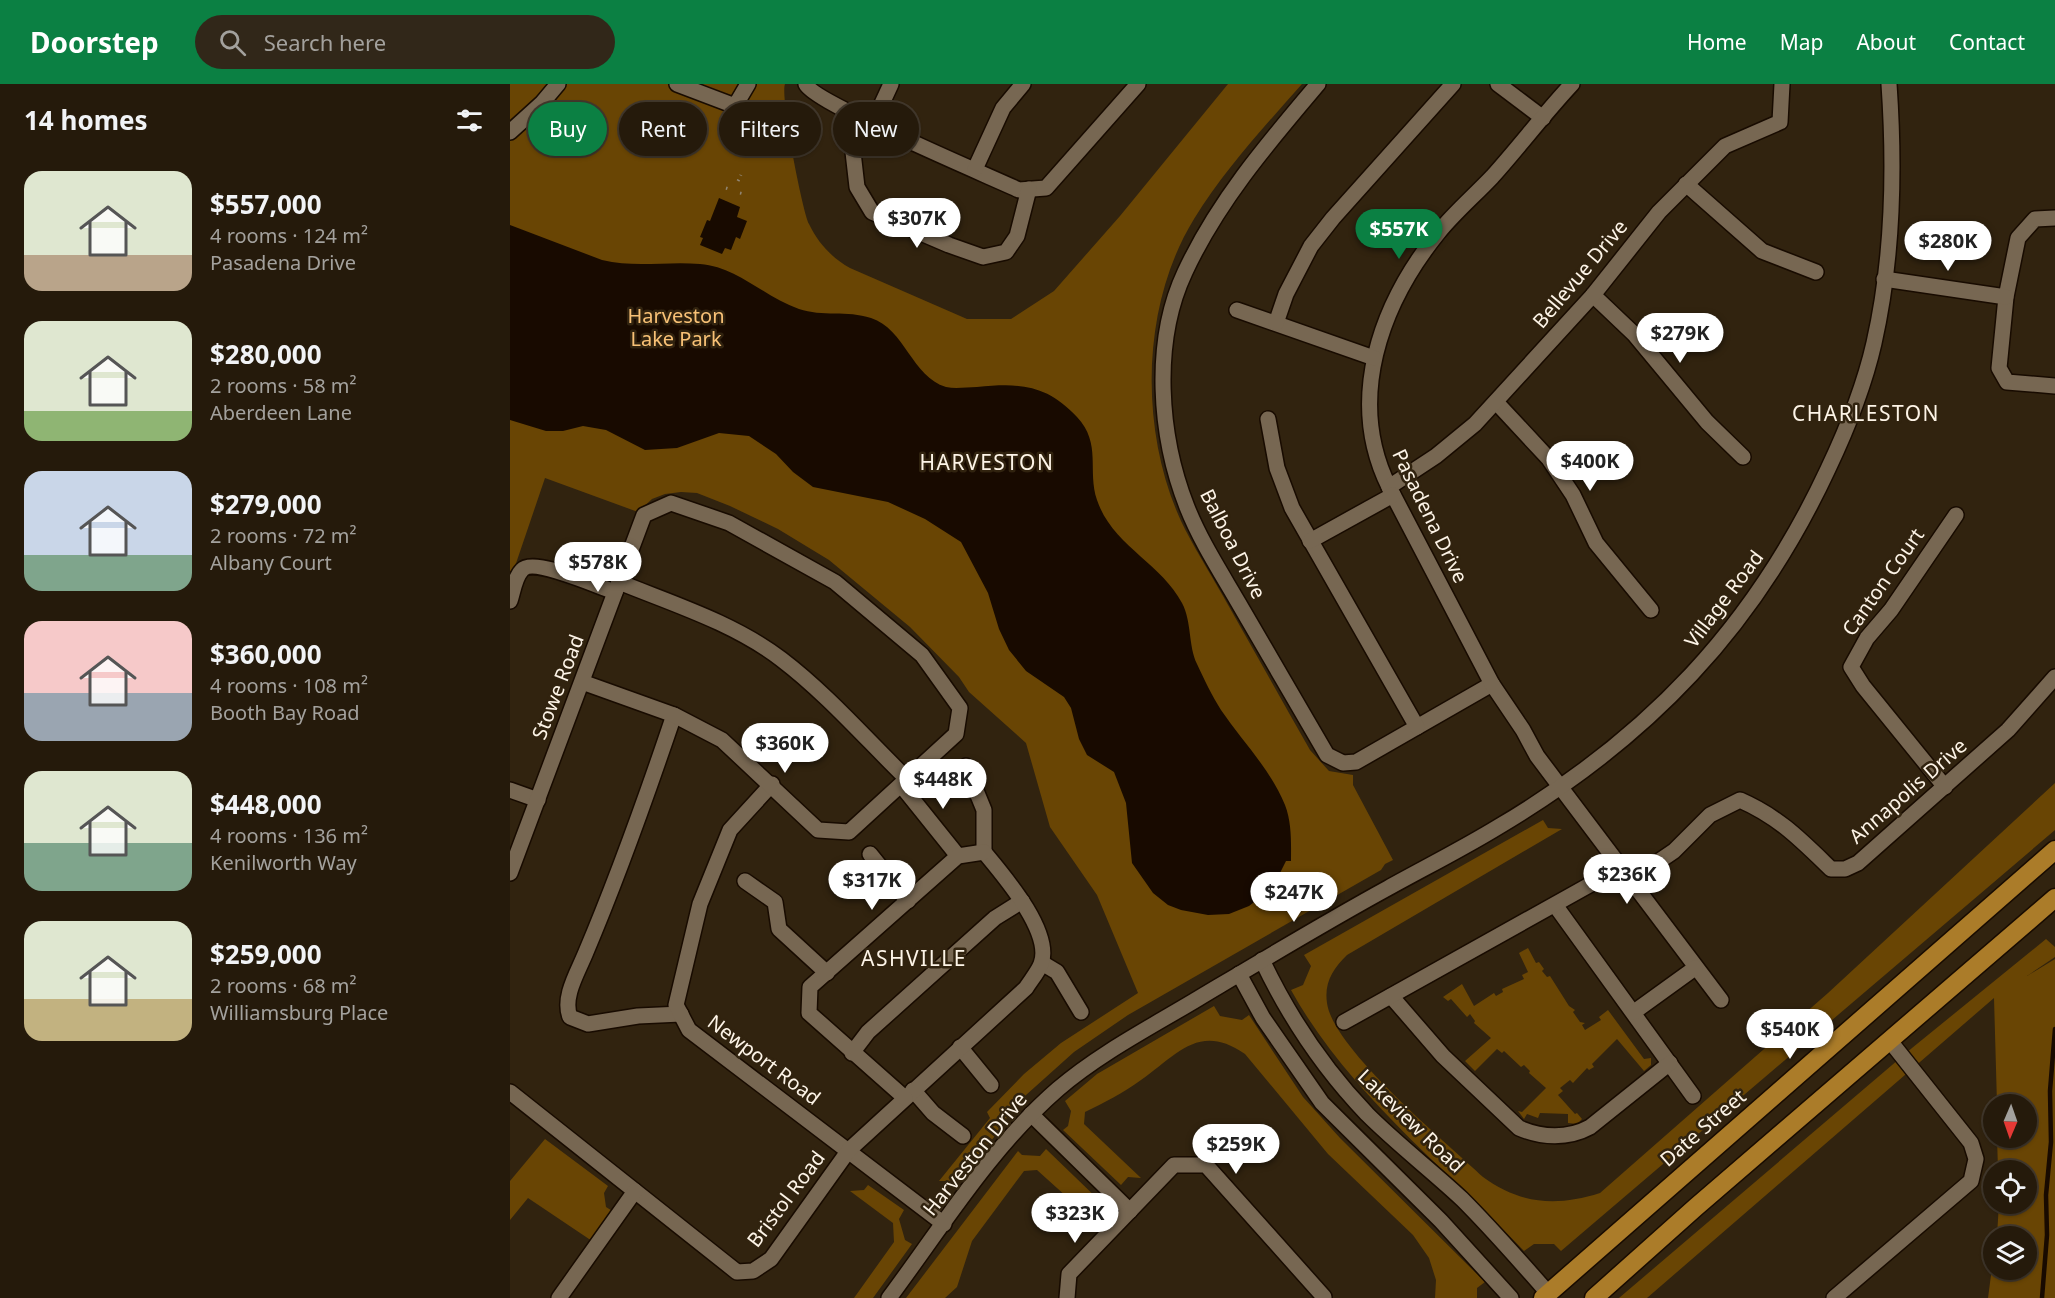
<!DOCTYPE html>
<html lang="en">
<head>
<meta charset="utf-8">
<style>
  body { margin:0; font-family:"Noto Sans",sans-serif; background:#312719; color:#f1f3f6; height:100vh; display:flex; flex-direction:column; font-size:22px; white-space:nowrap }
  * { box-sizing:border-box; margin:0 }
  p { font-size:20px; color:#a3a19d }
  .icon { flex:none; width:33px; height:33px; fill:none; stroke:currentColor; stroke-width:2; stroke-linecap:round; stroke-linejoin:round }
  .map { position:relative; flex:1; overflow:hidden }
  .panel { display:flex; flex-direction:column; background:#251a0b; width:510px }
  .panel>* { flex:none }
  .hud { position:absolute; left:18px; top:18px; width:570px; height:54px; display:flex; gap:12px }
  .needle { width:39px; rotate:182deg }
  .tools { position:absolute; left:1473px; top:1010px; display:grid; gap:12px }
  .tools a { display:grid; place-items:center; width:54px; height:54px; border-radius:50%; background:#251a0b; box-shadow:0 2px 4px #0004,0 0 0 2px #42382c; font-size:30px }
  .price { position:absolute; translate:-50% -51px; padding:0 14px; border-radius:21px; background:#fff; color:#222; font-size:20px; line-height:39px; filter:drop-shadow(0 2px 3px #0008) }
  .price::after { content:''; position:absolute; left:50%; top:36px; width:18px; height:14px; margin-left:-9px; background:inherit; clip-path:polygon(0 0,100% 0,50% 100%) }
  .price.current { background:#0b8043; color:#fff }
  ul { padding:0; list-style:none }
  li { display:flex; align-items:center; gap:18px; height:150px; padding:0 24px }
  li span { display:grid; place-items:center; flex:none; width:168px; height:120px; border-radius:18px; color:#555 }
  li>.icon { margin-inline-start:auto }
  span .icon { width:72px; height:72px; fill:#fffc; stroke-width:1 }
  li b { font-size:26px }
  h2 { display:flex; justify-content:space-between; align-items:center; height:72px; padding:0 24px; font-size:26px }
  .tag { padding:0 21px; border-radius:27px; background:#251a0b; box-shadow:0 2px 4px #0004,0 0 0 2px #42382c; font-size:21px; line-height:54px }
  .tag.current { background:#0b8043; color:#fff }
  header { display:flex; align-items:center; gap:36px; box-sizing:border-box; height:84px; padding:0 30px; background:#0b8043; color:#fff }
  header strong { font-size:28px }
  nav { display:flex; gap:33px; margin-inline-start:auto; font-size:21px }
  .search { width:420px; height:54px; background:#312719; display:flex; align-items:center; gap:15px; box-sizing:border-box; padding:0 21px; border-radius:33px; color:#a3a19d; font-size:22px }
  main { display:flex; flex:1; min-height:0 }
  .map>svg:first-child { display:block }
</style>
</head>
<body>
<header>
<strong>Doorstep</strong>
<div class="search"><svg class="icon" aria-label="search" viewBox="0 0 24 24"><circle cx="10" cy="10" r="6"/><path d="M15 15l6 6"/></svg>Search here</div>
<nav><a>Home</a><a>Map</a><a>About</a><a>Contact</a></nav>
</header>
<main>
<section class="panel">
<h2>14 homes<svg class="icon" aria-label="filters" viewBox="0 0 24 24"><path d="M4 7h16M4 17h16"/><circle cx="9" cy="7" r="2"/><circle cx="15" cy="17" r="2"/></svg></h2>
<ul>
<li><span style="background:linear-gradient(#dfe7d0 70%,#b9a48a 0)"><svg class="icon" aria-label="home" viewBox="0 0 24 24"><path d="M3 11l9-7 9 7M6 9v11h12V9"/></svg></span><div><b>$557,000</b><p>4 rooms · 124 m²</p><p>Pasadena Drive</p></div></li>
<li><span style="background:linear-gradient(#dfe7d0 75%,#8fb573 0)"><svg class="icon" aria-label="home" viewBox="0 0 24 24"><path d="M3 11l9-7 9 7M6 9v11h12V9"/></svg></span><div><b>$280,000</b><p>2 rooms · 58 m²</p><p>Aberdeen Lane</p></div></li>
<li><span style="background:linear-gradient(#c9d6e8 70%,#7fa58c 0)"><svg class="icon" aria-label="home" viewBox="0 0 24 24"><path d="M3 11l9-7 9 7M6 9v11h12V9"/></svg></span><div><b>$279,000</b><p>2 rooms · 72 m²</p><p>Albany Court</p></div></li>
<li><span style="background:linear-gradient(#f6c9c9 60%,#9aa5b1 0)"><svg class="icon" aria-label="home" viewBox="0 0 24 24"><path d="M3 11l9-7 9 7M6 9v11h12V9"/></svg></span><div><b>$360,000</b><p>4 rooms · 108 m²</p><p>Booth Bay Road</p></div></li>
<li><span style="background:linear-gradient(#dfe7d0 60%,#7fa58c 0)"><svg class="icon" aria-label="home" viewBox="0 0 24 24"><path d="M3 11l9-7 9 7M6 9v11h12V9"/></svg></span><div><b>$448,000</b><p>4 rooms · 136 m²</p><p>Kenilworth Way</p></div></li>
<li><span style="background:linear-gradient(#dfe7d0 65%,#c2b280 0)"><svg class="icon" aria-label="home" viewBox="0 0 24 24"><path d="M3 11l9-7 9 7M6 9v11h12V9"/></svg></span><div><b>$259,000</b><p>2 rooms · 68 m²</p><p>Williamsburg Place</p></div></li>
</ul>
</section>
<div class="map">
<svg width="1545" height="1214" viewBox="0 0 1545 1214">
  <rect width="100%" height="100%" fill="#31230f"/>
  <g fill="#694504">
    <path d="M0,0H275C270,12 292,125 299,140C308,159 322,174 340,184L457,235H501L544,207L610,132L718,0H792C754,43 715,85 684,135C631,221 629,345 671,437C683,462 699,487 713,512C742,563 771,615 800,666L819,687L843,691V701L883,776L875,780L871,786L618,931L564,968L497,1028L496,1038L446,1101L440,1097H429L480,1034L477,1028L514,990L551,959L628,909L587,811L540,743L516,659L459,608L449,593L400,543L319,476L268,445L220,422L187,409L171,408L155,410L142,415L128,428L35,394L0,497Z"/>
    <path d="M1545,699V746L1051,1167L1044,1160H1024L1014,1167C935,1083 838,1009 781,906L793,901L801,882L794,871L1033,736L1038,744L1052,745L837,871C823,885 814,898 817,919C823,965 937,1059 973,1093C1010,1120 1046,1123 1090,1109L1318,909Z"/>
    <path d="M1536,855L1545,863V873L1517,892L1545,875V1214H1478L1483,1176L1484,1185H1516V1152H1487L1489,1119H1516V1086H1488L1487,1053H1516V1020H1487L1484,914L1137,1214H1109L1402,964Z"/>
    <path d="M1018,864L1026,879L1029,878L1034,885L1032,887L1037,893L1040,892L1059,922L1065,926L1063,928L1070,938L1075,939L1072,941L1075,946L1091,936L1089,933L1098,926L1134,975L1141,974V981L1134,987L1107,955L1082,980L1084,983L1079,986L1077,984L1063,999L1060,996L1050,1004L1053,1007L1048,1011L1065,1030L1067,1029L1072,1035L1067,1040L1058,1039V1030L1030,1029L1028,1034L1017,1030L1014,1035L1008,1027L1012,1028L1036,1004L1019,989L1020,987L1014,981L1011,983L994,967L992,969L987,965L965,987L955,977L981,954L964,939L965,937L960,930L957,933L941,915L938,917L933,913L952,900L964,922L984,909L986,912L993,908L992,905L1014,895L1012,891L1018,888L1009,869Z"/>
    <path d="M704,922L710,932L732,936L739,931L793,1013L830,1054L975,1198L967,1204V1214H925L926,1196L919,1174L903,1151L818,1070L735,970C689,938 667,971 631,996C613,1009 594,1019 575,1028L574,1040L631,1094L618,1093L611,1101L553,1046L558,1042L561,1027L555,1017L587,990Z"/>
    <path d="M35,1055L98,1102L94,1109L96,1123L104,1128L82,1157L18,1114L0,1136V1097Z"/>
    <path d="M536,1065L593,1120L585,1128L587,1140L527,1086L514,1087L462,1157L447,1203L435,1214H396L508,1067L512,1071L530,1072Z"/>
    <path d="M358,1101L394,1126L389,1135L395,1156L402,1160L363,1214H344L384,1158L383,1139L340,1107L354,1106Z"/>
  </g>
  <g fill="#180a00">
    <path d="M209,114L230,123L227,133L237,137L230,155L226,153L221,166L215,164L212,170L190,161L193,154L190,153L197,136L200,137Z"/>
    <path d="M0,141L92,176C125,184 157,177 190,180C228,183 254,213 289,225C312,233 337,226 361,234C395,245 402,293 436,303C446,305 457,303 467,303C510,299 536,300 567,333C592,360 577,386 587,416C602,461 651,479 672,519C682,538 678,561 687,580C694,595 702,612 711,626C732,657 761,686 775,721C782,739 781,759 781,777H776L765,799L757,808L739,822L719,830L698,831L671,826L658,821L643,809L622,779L616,719L604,688L577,671L569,655L561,624L554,613L516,587L499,566L489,545L478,509L451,458L415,435L378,418L303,403L283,388L266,370L239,352L209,349L167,364L135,366L96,346L73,342L53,347H36L0,336Z"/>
  </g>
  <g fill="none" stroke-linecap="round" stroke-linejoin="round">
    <path stroke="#180a00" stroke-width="4.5" d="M1532,1214L1537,1151L1536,1111L1541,1058L1540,1007L1545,945"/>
    <defs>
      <g id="minor">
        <path d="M167,0L225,22L238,0"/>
        <path d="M296,0C303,18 479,92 509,106L536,104L628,0"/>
        <path d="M381,0L363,39L343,68L347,103L362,128L439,161L473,173L496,168L507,152L519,105"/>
        <path d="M808,0C758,59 708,117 675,188C642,258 649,352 677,423C690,456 710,487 728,518C758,569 787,620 817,671L833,679L846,678L982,600"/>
        <path d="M988,0L1033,34"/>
        <path d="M1062,0C1034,30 1009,63 982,93C964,112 944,129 928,149C870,221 836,316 879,403L982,600L1013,646L1027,672L1211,916"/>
        <path d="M0,48L32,19L48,0"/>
        <path d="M465,85L493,24L513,0"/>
        <path d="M1176,100L1252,167L1306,188"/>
        <path d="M1545,134L1525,135L1508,154L1496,213L1489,284L1497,298L1545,302"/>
        <path d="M1374,195L1496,213"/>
        <path d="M1083,211L1124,250L1197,338L1233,373"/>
        <path d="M727,226L864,274"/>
        <path d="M766,239L776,210L801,162L823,134L943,0"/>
        <path d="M986,318L1039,375L1063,411L1086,459L1141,526"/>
        <path d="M758,335L767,384L782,424L907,643"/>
        <path d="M879,403L926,372L965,340L1083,211L1149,128L1215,62L1270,38L1272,0"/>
        <path d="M800,457L883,411"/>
        <path d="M109,498C163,520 224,539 271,575C317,610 355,654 397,695"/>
        <path d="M0,517C3,508 5,493 12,486C23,473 89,503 105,508"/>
        <path d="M164,631C137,711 109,790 76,868C68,888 52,913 60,933L78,940L128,932L171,930"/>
        <path d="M456,682L474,726V768"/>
        <path d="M262,700L220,746L190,820L166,921L179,946L434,1140"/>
        <path d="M391,701L448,772"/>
        <path d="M1435,703L1353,602L1341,583L1357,554L1381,526L1446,431"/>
        <path d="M0,706L28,716"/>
        <path d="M360,770L398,817"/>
        <path d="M0,789L134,431L161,419L219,439L325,498L412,571L450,624L446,650L339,748L308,746L212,656L164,631L72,598"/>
        <path d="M235,797L265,818L269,845L317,889"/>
        <path d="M1120,797L1164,767L1200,731L1230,716C1269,733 1291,756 1321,785H1335L1348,779L1498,646L1545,593"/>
        <path d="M1045,821L1183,1012"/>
        <path d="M752,876C779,933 814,985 857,1030C887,1060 921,1086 952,1115C982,1145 1010,1177 1038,1209L1039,1214"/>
        <path d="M532,879L547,888L571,928"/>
        <path d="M729,890L753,934L812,1019L931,1137L1001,1214"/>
        <path d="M881,912L933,972L1009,1044C1032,1054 1058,1055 1080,1043L1160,979"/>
        <path d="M1124,928L1185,884"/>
        <path d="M834,938L1083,799"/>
        <path d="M450,963L481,1001"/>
        <path d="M342,969L358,948L485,834L512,817"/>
        <path d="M403,1006L423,1029L453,1052"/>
        <path d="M0,1008L227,1188L243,1187L261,1175L339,1066L516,904C521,896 528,888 531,880C543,848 493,791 474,768"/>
        <path d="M395,1014L299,929L300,903L448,772L474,768"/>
        <path d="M521,1030L620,1127"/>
        <path d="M49,1214L125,1107"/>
        <path d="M379,1214C432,1143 481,1063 548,1005C590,969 641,943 689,914C751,877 814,839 878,804C914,784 952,765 988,743C1138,654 1244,544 1318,385C1337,345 1354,303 1364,259C1383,175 1385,86 1379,0"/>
        <path d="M557,1214L559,1190L664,1081H696L814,1213"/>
        <path d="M1324,1214L1461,1097L1466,1075L1461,1059L1380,957"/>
      </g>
      <g id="major">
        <path d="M1033,1214L1545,766"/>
        <path d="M1084,1214L1186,1123L1545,814"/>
      </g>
    </defs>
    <use href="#minor" stroke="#180b00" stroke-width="18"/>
    <use href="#major" stroke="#180b00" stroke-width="21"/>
    <g stroke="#928776" stroke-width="3" stroke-dasharray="1.5 4.5" stroke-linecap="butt">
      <path d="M228,97L231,91"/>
      <path d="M216,104L219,105"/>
      <path d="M230,109L234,110"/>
    </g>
    <use href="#minor" stroke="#776752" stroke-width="15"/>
    <use href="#major" stroke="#ab7c29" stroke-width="18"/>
  </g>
  <g text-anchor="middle" stroke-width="5" stroke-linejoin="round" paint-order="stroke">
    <g font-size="20" fill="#fdf4e7" stroke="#31230f">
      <text transform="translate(1070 190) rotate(-50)" y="7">Bellevue Drive</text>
      <text transform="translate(920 432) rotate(64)" y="7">Pasadena Drive</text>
      <text transform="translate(723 460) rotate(63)" y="7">Balboa Drive</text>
      <text transform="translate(1373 498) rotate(-55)" y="7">Canton Court</text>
      <text transform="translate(1214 515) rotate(-53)" y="7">Village Road</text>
      <text transform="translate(48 603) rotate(-69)" y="7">Stowe Road</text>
      <text transform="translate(1398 707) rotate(-41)" y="7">Annapolis Drive</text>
      <text transform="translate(254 976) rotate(37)" y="7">Newport Road</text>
      <text transform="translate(901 1037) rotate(44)" y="7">Lakeview Road</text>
      <text transform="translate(1193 1044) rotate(-41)" y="7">Date Street</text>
      <text transform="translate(465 1070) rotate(-51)" y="7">Harveston Drive</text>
      <text transform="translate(276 1115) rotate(-53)" y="7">Bristol Road</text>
    </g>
    <g font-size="20" fill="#f8c176" stroke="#31230f">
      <text x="166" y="239">Harveston<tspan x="166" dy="23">Lake Park</tspan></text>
    </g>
    <g font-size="21" letter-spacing="1.5" fill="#fdf4e7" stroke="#31230f">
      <text x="1356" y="337">CHARLESTON</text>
      <text x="477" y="386">HARVESTON</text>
      <text x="404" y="882">ASHVILLE</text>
    </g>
  </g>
</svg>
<div class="tools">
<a><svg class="needle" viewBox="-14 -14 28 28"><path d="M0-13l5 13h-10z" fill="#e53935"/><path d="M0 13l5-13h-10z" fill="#a3a19d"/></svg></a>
<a><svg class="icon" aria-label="locate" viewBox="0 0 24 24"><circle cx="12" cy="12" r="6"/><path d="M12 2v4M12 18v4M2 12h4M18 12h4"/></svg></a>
<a><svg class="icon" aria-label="layers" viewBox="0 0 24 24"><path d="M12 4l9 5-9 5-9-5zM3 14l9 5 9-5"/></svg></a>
</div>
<b class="price" style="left:407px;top:165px">$307K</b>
<b class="price current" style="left:889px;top:176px">$557K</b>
<b class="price" style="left:1438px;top:188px">$280K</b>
<b class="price" style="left:1170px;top:280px">$279K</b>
<b class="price" style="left:1080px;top:408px">$400K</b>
<b class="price" style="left:88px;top:509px">$578K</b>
<b class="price" style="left:275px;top:690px">$360K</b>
<b class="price" style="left:433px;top:726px">$448K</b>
<b class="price" style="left:1117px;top:821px">$236K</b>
<b class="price" style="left:362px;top:827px">$317K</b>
<b class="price" style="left:784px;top:839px">$247K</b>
<b class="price" style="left:1280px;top:976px">$540K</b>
<b class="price" style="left:726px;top:1091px">$259K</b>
<b class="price" style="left:565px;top:1160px">$323K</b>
<div class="hud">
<a class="tag current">Buy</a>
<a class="tag">Rent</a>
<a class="tag">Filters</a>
<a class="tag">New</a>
</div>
</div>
</main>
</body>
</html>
